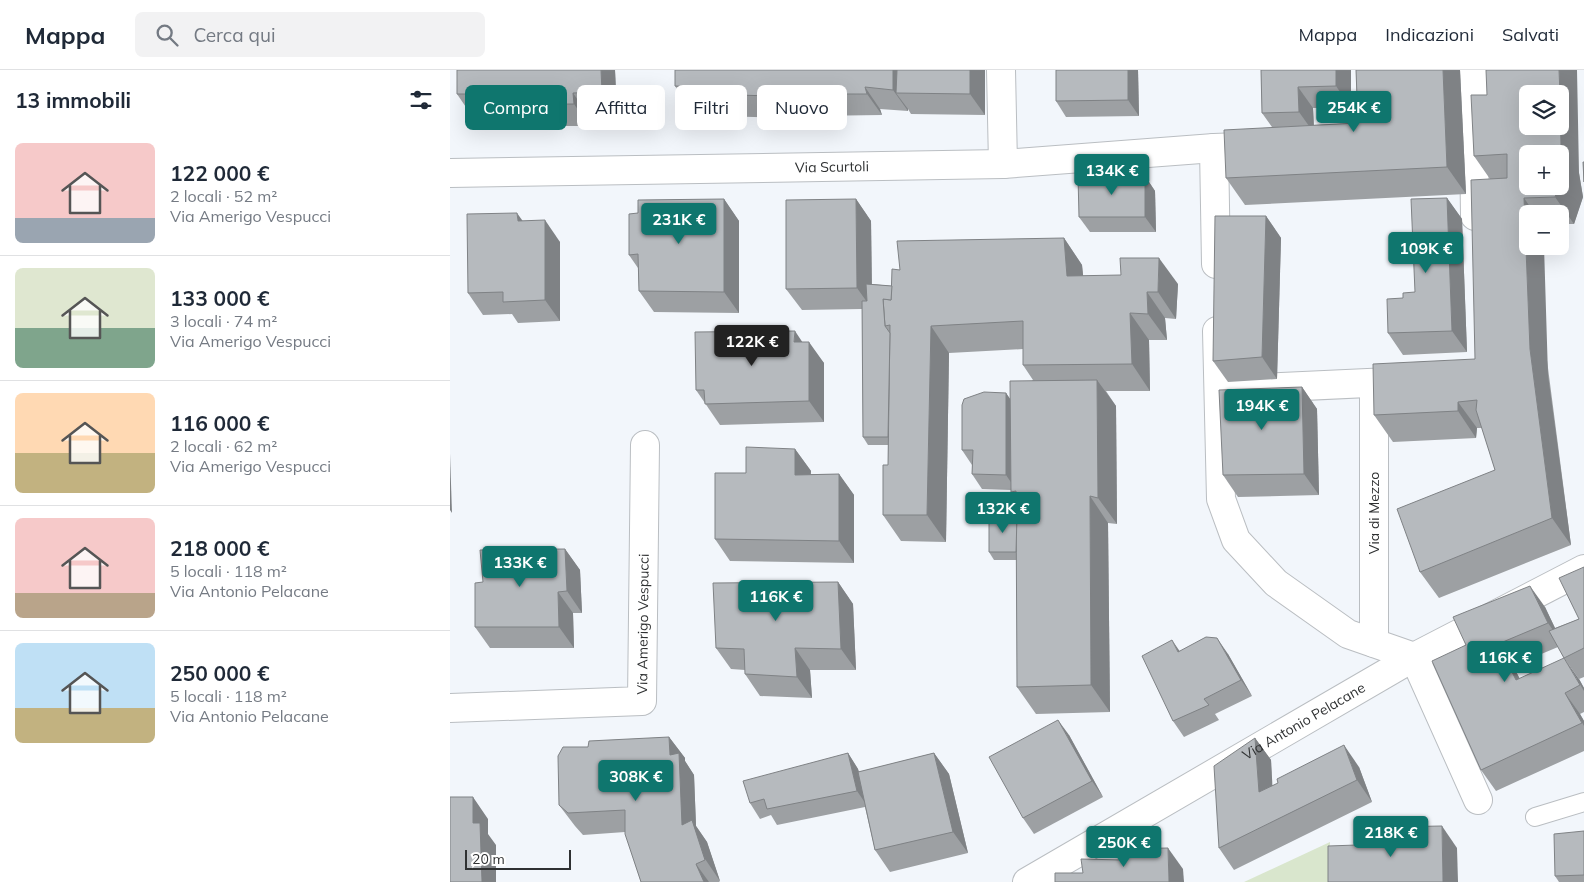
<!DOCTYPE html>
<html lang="it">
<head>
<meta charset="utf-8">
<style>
  body { margin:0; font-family:Mulish,sans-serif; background:#f2f2f3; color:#1f2937; height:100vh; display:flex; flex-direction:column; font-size:19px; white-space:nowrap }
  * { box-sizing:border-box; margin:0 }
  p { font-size:16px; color:#747a83 }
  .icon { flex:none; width:28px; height:28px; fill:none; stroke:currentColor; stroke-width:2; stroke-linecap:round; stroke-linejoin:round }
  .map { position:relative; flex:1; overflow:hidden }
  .panel { display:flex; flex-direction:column; background:#fff; width:450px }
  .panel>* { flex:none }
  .guide { position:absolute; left:15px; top:15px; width:475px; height:45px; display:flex; gap:10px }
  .tools { position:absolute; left:1069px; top:15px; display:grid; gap:10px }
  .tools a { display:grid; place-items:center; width:50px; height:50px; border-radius:8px; background:#fff; box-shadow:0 5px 20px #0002; font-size:25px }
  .scale { position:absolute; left:15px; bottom:12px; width:106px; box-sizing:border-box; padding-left:5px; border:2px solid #2f3132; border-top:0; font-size:14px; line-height:18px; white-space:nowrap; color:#2f3132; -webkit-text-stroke:4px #fff; paint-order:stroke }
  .price { position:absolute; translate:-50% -42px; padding:0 11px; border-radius:5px; background:#0f766e; color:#fff; font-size:16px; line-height:32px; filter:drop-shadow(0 1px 2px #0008) }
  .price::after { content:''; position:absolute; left:50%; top:30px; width:15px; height:11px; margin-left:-8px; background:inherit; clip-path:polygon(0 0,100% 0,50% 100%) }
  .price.current { background:#222; color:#fff }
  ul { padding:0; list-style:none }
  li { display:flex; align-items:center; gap:15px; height:125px; padding:0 15px }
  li+li { border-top:1px solid #e0e1e3 }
  li span { display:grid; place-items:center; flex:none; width:140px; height:100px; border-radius:8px; color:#555 }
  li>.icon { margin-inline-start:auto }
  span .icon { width:60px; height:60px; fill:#fffc; stroke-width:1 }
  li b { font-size:21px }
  h2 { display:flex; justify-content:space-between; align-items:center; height:60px; padding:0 15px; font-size:21px }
  .tag { padding:0 18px; border-radius:8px; background:#fff; box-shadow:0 5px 20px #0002; font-size:18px; line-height:45px }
  .tag.current { background:#0f766e; color:#fff }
  header { display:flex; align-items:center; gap:30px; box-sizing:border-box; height:70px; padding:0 25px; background:#fff; border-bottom:1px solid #e0e1e3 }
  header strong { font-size:24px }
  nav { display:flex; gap:28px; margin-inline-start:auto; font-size:18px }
  .search { width:350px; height:45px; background:#f2f2f3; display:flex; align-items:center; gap:12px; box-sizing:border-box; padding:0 18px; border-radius:8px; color:#747a83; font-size:19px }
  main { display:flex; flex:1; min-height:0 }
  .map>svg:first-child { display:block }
</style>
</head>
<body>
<header>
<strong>Mappa</strong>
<div class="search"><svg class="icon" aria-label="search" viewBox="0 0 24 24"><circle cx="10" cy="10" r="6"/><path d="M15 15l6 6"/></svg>Cerca qui</div>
<nav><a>Mappa</a><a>Indicazioni</a><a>Salvati</a></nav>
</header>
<main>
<section class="panel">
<h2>13 immobili<svg class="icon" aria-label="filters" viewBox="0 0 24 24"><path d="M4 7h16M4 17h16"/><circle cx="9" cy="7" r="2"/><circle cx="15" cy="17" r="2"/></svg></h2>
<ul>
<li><span style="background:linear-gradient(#f6c9c9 75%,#9aa5b1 0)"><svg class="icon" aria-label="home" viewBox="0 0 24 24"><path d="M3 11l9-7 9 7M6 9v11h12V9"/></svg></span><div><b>122 000 €</b><p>2 locali · 52 m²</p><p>Via Amerigo Vespucci</p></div></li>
<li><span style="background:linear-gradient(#dfe7d0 60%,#7fa58c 0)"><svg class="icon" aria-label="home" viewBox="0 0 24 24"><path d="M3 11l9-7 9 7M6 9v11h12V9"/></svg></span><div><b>133 000 €</b><p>3 locali · 74 m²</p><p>Via Amerigo Vespucci</p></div></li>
<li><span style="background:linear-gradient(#ffd9b3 60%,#c2b280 0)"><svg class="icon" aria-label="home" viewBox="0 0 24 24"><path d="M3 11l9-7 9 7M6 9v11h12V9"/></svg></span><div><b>116 000 €</b><p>2 locali · 62 m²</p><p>Via Amerigo Vespucci</p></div></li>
<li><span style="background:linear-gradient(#f6c9c9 75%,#b9a48a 0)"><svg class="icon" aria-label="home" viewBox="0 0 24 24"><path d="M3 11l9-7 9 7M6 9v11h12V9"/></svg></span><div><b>218 000 €</b><p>5 locali · 118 m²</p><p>Via Antonio Pelacane</p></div></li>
<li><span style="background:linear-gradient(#bfe0f5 65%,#c2b280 0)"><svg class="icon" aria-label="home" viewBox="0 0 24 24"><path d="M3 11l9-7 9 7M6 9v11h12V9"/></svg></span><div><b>250 000 €</b><p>5 locali · 118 m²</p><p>Via Antonio Pelacane</p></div></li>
</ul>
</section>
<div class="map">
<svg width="1134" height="812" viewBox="0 0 1134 812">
  <rect width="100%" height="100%" fill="#f2f6fb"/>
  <path fill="#d9e6cd" d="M880,772L879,812H794Z"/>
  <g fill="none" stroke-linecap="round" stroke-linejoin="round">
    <defs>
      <path id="lane" d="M1085,747L1134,732"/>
      <g id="street">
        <path d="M551,0L553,94"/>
        <path d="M1023,0L1025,146"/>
        <path d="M764,78L766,194"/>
        <path id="s1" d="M0,103L553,94L764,78L813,76"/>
        <path d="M767,261L771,429L786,470L826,513L898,564L964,587L1028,730"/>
        <path d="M769,320L961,311"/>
        <path d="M924,573V313"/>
        <path id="s2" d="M0,638L192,631L195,375"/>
      </g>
      <g id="secondary">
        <path id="s3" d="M577,812L964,587L1134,499"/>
      </g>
    </defs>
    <use href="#lane" stroke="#babec2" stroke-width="20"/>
    <use href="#street" stroke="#babec2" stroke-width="30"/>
    <use href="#secondary" stroke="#babec2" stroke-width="30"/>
    <use href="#lane" stroke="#fff" stroke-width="18"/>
    <use href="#street" stroke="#fff" stroke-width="28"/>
    <use href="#secondary" stroke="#fff" stroke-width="28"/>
  </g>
  <g fill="#9da0a3">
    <path d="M165,0L167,44L138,45L139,56H47L39,46H22L7,24Z"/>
    <path d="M225,0H535V45L461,44L458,39V41L430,39L432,45L360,46L354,38L335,39L337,48L264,46L259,38H240L225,16Z"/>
    <path d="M606,0H688L689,46L616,47L606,31Z"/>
    <path d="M811,0H901V38H863L864,55L908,53L906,0H1010L1016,124L795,135L776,108L822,57L812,43Z"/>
    <path d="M1037,25L1129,103L1133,127L1124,154H1110V144H1078L1121,475L989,528L970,502L1045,400L1032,358H1027L1026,368L943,372L924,345L1025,289L1040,109L1024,86Z"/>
    <path d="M695,106L705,121L706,162H640L629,147Z"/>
    <path d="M997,128L1012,149L1017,282L953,285L938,263L965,222Z"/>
    <path d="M274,129L289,151V243L204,242L189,221L188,198L179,185L188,143Z"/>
    <path d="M406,129L421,151L422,214L442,216L450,200L614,168L632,195L633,206L728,214L726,249L715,248L717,270H699L700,321H656L666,336L667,454L658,453L660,642L586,644L567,617V490H544L539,482L567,446L566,430L561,420L532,419L522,404V395L512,380L556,323L560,329L583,310L573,295V279L499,283L496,472L451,471L433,445L438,395V375H418L413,367L412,239L352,240L336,219Z"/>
    <path d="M816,146L831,168L827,309L778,312L763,291Z"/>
    <path d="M73,151L110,172V251L68,253L62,244L33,245L18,223Z"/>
    <path d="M352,272L374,293V352L270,355L246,320Z"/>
    <path d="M852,317L867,339L869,425L788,427L773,405Z"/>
    <path d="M345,379L361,401L360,404H389L404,425V493L280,491L265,469L296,403Z"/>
    <path d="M115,479L130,500L132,543H123L124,578H40L25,557L33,512Z"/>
    <path d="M1134,497V607L1129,609L1114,588L1108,577L1063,596L1070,609H1129L1134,618V642L1130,644L1134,651V681L1046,721L1031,700L1016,575L1095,537L1105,558L1129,549Z"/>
    <path d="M388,512L403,534L406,600H360L362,628L310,626L295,604V600L281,599L266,578Z"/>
    <path d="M729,581L778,584L802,626L765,644L769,650L734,667L723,651Z"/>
    <path d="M619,665L653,727L584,764L573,748Z"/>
    <path d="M219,667L235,688V691L244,705L246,756L257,772L270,811L269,812H191L175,762L133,765L125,756L109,735Z"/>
    <path d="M805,668L821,690L822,716L909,697L922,732L784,800L769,778Z"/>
    <path d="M398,683L408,699L409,702L484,683L499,704L518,783L440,802L425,780L415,737L327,755L321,745L310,749L300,733Z"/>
    <path d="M1134,761V812H1109L1105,806Z"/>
  </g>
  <g fill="#7f8285">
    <path d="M151,0H165L167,44L152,22Z"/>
    <path d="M443,0H458L446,23L458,39V41L443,20Z"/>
    <path d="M520,0H535V45L520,24Z"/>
    <path d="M678,0H688L689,46L678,30Z"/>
    <path d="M886,0H901V38L886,16Z"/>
    <path d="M993,0H1010L1016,124L997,97Z"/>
    <path d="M1109,0H1127L1129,103L1133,127L1124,154L1105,127L1109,116H1110L1111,76Z"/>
    <path d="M415,17L430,39L432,45L417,24Z"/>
    <path d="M848,17L863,38L864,63L849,42Z"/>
    <path d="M320,18L335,39L337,48L322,26Z"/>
    <path d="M123,23L138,45L139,56L124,34Z"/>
    <path d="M695,106L705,121L706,162L695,147Z"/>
    <path d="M997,128L1012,149L1017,282L1002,261Z"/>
    <path d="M1074,128L1085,144H1078V176H1094L1098,305L1121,475L1102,448L1080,279Z"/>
    <path d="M274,129L289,151V243L274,222Z"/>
    <path d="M406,129L421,151L422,239L407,218Z"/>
    <path d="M67,143L82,164L68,151Z"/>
    <path d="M816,146L831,168L827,309L812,287Z"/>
    <path d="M95,150L110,172V251L95,230Z"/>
    <path d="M614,168L632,195L636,233L617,206Z"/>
    <path d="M709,188L728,214L726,249L708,222Z"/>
    <path d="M697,222L715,248L717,270L698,244Z"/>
    <path d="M680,243L699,270L700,321L682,294Z"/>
    <path d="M481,256L499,283L496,472L477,445Z"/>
    <path d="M345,261L359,282V272L374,293V352L359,331L344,272Z"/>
    <path d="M647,310L666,336L667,454L648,428Z"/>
    <path d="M852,317L867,339L869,425L854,404Z"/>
    <path d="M556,323L567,339V421L556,405Z"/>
    <path d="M1008,332L1027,358L1026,368L1008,341Z"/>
    <path d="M345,379L361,401L360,426L345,405Z"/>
    <path d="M0,384L2,443L0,440Z"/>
    <path d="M389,404L404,425V493L389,471Z"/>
    <path d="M640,426L658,453L660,642L641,615Z"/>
    <path d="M115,479L130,500L132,543L117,521Z"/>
    <path d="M388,512L403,534L406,600L391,579Z"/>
    <path d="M1080,516L1095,537L1113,575L1098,553Z"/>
    <path d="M108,522L123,543L124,578L109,557Z"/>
    <path d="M767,568L778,584L802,626L791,610Z"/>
    <path d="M722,570L733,586L728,582Z"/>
    <path d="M1048,574L1063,596L1082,632L1066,610Z"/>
    <path d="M345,578L360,600L362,628L347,607Z"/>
    <path d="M1114,588L1129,609L1134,618V621Z"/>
    <path d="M1115,623L1130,644L1134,651V656Z"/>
    <path d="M608,650L619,665L653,727L642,711Z"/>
    <path d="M219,667L235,688V691L244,705L246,756L257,772L270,811L232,755L220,685Z"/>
    <path d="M805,668L821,690L824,744L809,722Z"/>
    <path d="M894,675L909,697L922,732L907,710Z"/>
    <path d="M398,683L408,699L418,737L407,721Z"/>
    <path d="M484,683L499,704L518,783L503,762Z"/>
    <path d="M23,727L38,749V764L46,775V812H32L23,753Z"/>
    <path d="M992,756L1007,778L1008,812H993Z"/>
    <path d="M718,778L733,799L734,812H719Z"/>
    <path d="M246,794L259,812H254Z"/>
  </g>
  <g fill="#b6babe" stroke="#7f8285">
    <path d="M7,0H151L152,22L123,23L124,34L32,35L33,24H7Z"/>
    <path d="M225,0H443V20L415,17L417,24H345L346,16L320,18L322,26L249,24V17L225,16Z"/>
    <path d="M447,0H520V24L446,23Z"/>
    <path d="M606,0H678V30L606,31Z"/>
    <path d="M811,0H886V16L848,17L849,42L812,43Z"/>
    <path d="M906,0H993L997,97L776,108L774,60L908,53Z"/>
    <path d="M1036,0H1109L1110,24H1078V56H1110V42L1111,76L1114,100L1110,113V84H1078V116H1109L1105,127L1074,128L1080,279L1102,448L970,502L947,439L1045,400L1026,340L1027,330L1008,332V341L924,345L923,294L1025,289L1021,110L1057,108V84L1024,86L1021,25H1037Z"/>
    <path d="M1133,92H1134V112Z"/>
    <path d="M628,106H695V147H629Z"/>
    <path d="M997,128L1002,261L938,263L937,229L953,228V223L965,222L961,129Z"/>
    <path d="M274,129V222L189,221L188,184L179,185V144L188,143V130Z"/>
    <path d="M406,129L407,218L336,219V130Z"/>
    <path d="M67,143L68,151L95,150V230L53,232V222L18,223L17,144Z"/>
    <path d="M765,146H816L812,287L763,291Z"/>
    <path d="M614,168L617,206L671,205L670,188H709L708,222H697L698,244L680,243L682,294L573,295V251L481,256L477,445H433V395H438L440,255L435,256L433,229L441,230L442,199L450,200L447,171Z"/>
    <path d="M416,214L442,216L441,230L433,229L435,256L440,263L438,367H413L412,231H417Z"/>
    <path d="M345,261L344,272H359V331L255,334L254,320H246L245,262Z"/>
    <path d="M647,310L648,428L640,426L641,615L567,617L566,421L561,422L560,311Z"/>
    <path d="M852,317L854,404L773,405L769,320Z"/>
    <path d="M534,322L556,323V405L522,404L523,380H512V335L514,329Z"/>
    <path d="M296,377L345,379V405L389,404V471L265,469V403H296Z"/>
    <path d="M539,446H567L566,482H539Z"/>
    <path d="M115,479L117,521L108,522L109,557H25V513L33,512L30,480Z"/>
    <path d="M1134,497V578L1114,588L1099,561L1129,549L1109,508Z"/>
    <path d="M388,512L391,579L345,578L347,607L295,604L294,579L266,578L263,513Z"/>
    <path d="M1080,516L1098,553L1048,574L1066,610L1114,588L1130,615L1115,623L1132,653L1031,700L982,591L1016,575L1003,547Z"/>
    <path d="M756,567L767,568L791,610L754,629L759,635L723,651L692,586L722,570L728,582Z"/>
    <path d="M608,650L642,711L573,748L539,687Z"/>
    <path d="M219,667L220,685L229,683L232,755L242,750L255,790L246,794L254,812H191L175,764V740L118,743L109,735L108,686L113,677H138L139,671Z"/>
    <path d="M805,668L809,722L828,713L827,709L894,675L907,710L769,778L764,696Z"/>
    <path d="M398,683L407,721L317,739L314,729L300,733L293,711Z"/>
    <path d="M484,683L503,762L425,780L408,702Z"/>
    <path d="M0,727H23V753H30L32,812H0Z"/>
    <path d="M992,756L993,812H878V776L936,774V757Z"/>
    <path d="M1134,761V805L1105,806L1104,764Z"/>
    <path d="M718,778L719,812H605V803H633L631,789L673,790L672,779Z"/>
  </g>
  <g text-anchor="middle" stroke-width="5" stroke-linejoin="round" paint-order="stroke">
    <g font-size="14" fill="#2f3132" stroke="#fff">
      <text dy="5" stroke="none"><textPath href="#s1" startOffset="382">Via Scurtoli</textPath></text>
      <text transform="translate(924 443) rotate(-90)" y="5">Via di Mezzo</text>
      <text dy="5" stroke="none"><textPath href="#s2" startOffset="269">Via Amerigo Vespucci</textPath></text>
      <text dy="5" stroke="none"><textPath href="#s3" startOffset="320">Via Antonio Pelacane</textPath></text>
    </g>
  </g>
</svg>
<div class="tools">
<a><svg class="icon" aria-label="layers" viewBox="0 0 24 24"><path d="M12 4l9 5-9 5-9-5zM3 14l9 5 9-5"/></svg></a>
<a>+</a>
<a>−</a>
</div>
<div class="scale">20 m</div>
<b class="price" style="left:904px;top:63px">254K €</b>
<b class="price" style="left:662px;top:126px">134K €</b>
<b class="price" style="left:229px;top:175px">231K €</b>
<b class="price" style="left:976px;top:204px">109K €</b>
<b class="price current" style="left:302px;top:297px">122K €</b>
<b class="price" style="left:812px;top:361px">194K €</b>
<b class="price" style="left:553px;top:464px">132K €</b>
<b class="price" style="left:70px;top:518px">133K €</b>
<b class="price" style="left:326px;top:552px">116K €</b>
<b class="price" style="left:1055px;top:613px">116K €</b>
<b class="price" style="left:186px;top:732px">308K €</b>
<b class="price" style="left:941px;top:788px">218K €</b>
<b class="price" style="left:674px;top:798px">250K €</b>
<div class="guide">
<a class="tag current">Compra</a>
<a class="tag">Affitta</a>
<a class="tag">Filtri</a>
<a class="tag">Nuovo</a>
</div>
</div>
</main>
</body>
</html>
